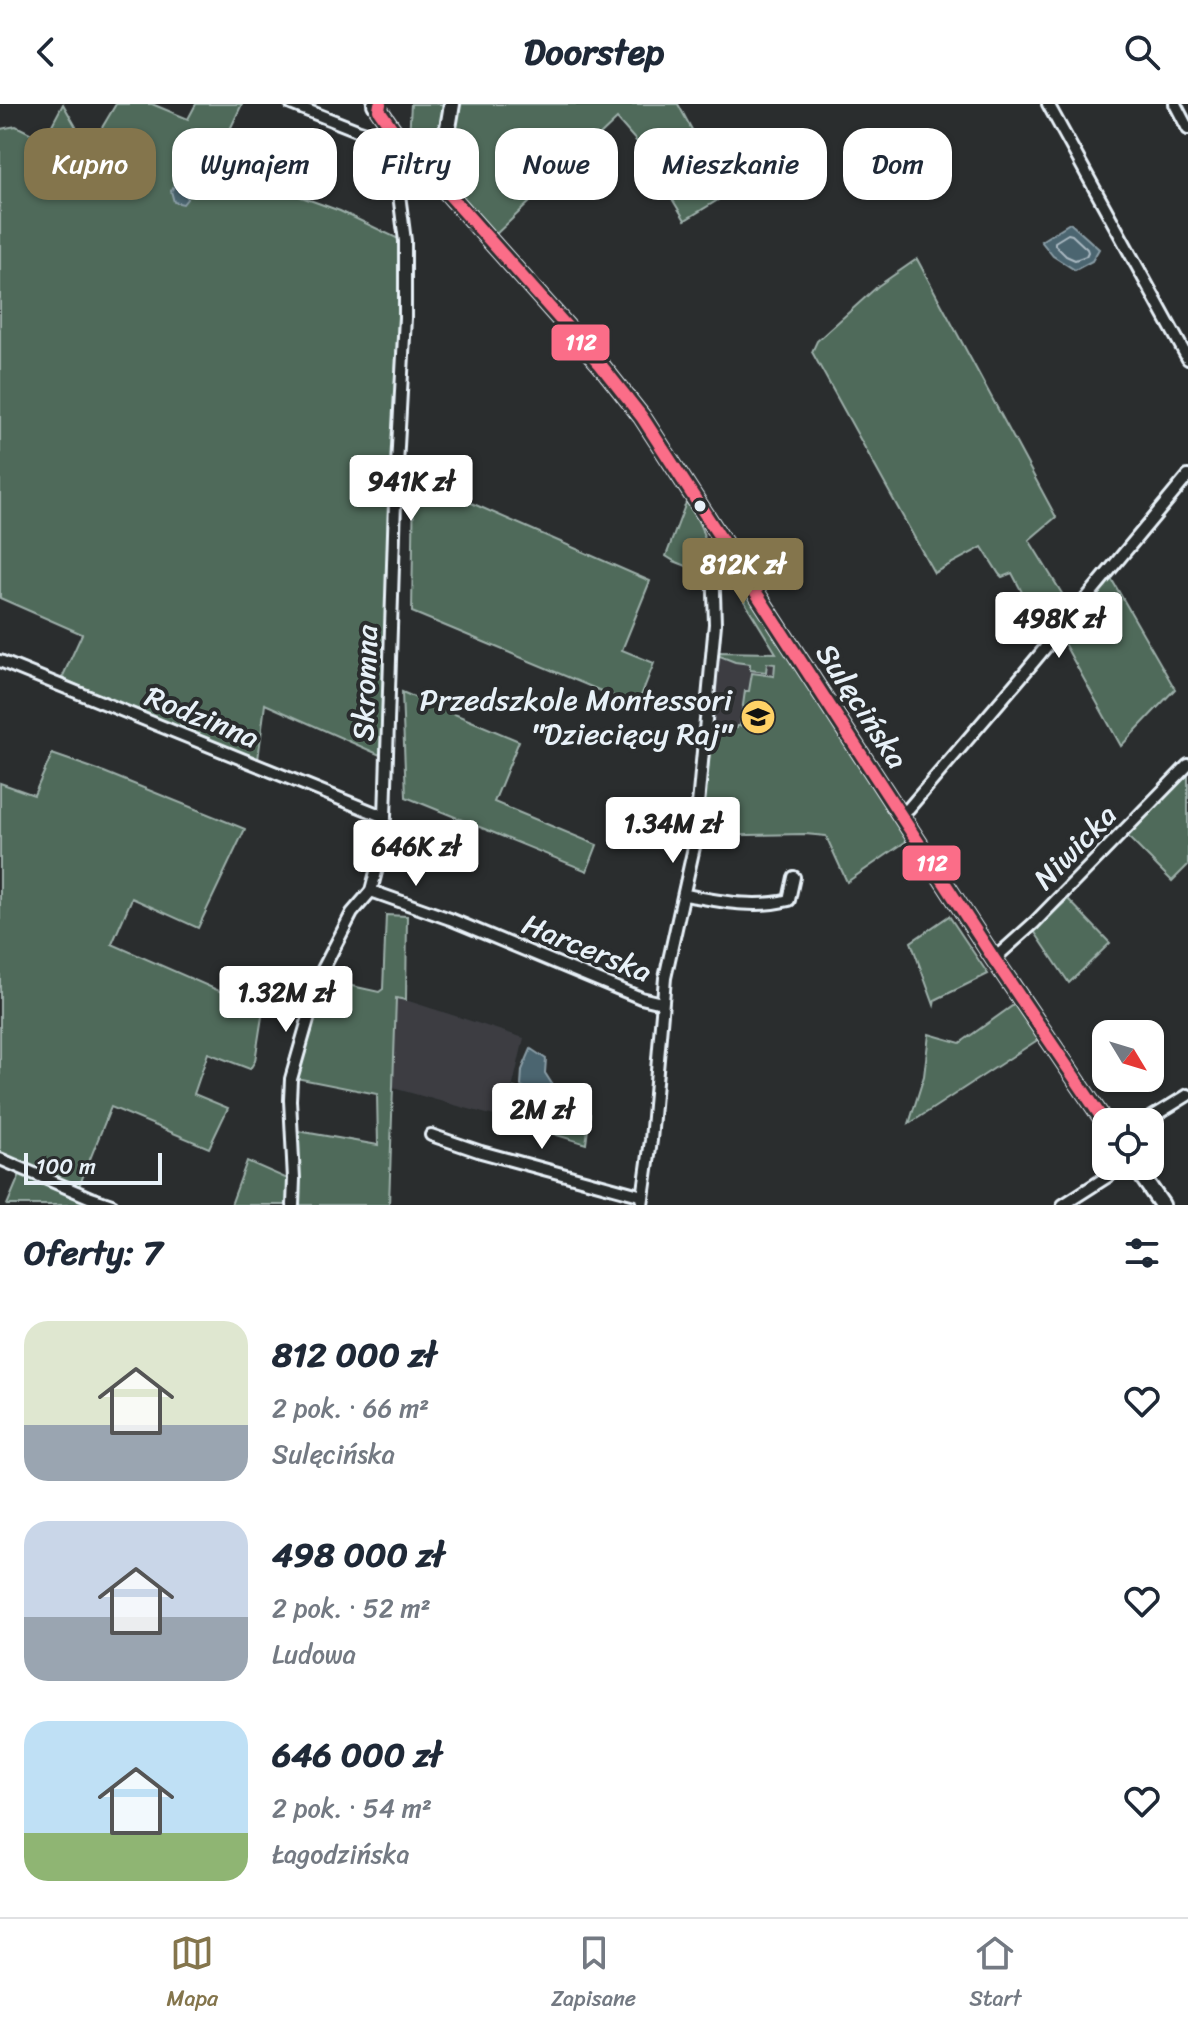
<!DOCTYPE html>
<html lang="pl">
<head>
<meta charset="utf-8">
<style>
  body { margin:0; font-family:Sriracha,sans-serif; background:#f2f2f3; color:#1f2937; height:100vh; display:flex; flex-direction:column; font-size:30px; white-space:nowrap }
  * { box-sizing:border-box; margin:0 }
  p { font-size:26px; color:#747a83 }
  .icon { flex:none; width:44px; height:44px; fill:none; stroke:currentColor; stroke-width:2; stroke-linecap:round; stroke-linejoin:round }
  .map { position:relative; height:1101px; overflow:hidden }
  .sheet { display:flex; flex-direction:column; background:#fff; flex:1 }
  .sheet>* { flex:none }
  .banner { position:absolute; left:24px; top:24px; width:1140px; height:72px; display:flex; gap:16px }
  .needle { width:52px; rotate:128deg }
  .fabs { position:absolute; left:1092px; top:916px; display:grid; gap:16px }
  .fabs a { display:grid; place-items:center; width:72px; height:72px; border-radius:16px; background:#fff; box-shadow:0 2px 6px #0004; font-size:40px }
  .scale { position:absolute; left:24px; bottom:20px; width:138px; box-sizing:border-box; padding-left:8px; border:4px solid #e8f1f8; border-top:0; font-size:22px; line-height:28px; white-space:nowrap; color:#e8f1f8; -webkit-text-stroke:6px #2a2d2e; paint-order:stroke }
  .price { position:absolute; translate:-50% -68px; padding:0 18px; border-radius:8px; background:#fff; color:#222; font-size:26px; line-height:52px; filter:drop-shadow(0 2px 4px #0008) }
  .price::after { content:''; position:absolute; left:50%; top:48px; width:24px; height:18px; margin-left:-12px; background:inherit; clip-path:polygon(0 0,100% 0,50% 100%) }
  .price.current { background:#84754c; color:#fff }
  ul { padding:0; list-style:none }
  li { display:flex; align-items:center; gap:24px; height:200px; padding:0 24px }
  li span { display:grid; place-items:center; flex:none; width:224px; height:160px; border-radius:24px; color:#555 }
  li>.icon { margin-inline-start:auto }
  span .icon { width:96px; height:96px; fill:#fffc; stroke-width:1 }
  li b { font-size:34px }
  h2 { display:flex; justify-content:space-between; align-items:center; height:96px; padding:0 24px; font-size:34px }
  .tag { padding:0 28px; border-radius:24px; background:#fff; box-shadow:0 2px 6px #0004; font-size:28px; line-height:72px }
  .tag.current { background:#84754c; color:#fff }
  header { display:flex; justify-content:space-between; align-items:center; height:104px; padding:0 24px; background:#fff; font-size:36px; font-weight:700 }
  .menu { display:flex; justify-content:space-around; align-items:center; height:112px; border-top:2px solid #e0e1e3; background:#fff; font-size:22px; color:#747a83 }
  .menu a { display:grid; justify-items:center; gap:4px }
  .menu .current { color:#84754c }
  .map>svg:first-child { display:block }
</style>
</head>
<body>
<header><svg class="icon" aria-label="back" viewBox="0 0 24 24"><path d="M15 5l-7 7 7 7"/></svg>Doorstep<svg class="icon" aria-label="search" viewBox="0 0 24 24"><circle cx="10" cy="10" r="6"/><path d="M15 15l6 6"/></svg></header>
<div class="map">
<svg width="1188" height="1101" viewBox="0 0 1188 1101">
  <rect width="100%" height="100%" fill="#2a2d2e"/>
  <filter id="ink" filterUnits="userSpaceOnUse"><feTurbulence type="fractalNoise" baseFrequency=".0125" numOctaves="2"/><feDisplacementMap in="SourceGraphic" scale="16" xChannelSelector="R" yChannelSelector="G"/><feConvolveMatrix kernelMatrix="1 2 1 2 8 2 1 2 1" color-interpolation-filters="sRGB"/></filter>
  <g filter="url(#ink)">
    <g fill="#3c3e43">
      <path d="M718,548L777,549L815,607L704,676Z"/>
      <path d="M396,893L524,934L505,1015L393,984Z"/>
    </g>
    <g fill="#506b5a" stroke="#9caea9" stroke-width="2">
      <path d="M63,0L84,37L100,27L116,0H152L188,15L196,0H242L210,68L296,91L340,107L401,136L380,651L265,600L257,664L62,574L82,530L0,494V25L16,22L44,36Z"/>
      <path d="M411,0H446L442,22L432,49L409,34Z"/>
      <path d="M459,0H678L709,57L720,71L739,83L685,116L638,39L617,15L493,133L437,69L452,39Z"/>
      <path d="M917,155L1056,413L1029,436L1074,509L1108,469L1175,585L1121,642L1060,532L1048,538L1012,469L1002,473L999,470L982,443L934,469L812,248L817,237L878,182Z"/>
      <path d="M414,374L650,477L622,546L654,559L637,602L412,508Z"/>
      <path d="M687,396C700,421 708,431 706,460H709V471L674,457L666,452Z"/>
      <path d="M723,457L730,460L908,736L847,778L826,732L805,730L701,732L704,676L710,619L718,622L737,624V622H740L745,587H749L752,569L774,572L775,560L767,559L766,568L750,566V560L735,558L717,551L718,548L776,549L725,466L717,468V464Z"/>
      <path d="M402,588L519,637L494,698L597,741L587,767L406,693Z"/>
      <path d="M52,650L104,668L245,725L198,824L132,794L112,840L263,906L255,957L250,965L208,949L194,990L228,1004L209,1044L111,1003L76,1090L102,1101H7L23,1063L0,1053V679L34,691Z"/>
      <path d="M1188,668V761L1172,777L1127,732Z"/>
      <path d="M1068,795L1110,839L1069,879L1034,827Z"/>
      <path d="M386,811L407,812L406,896L396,894L389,1101H231L247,1057L292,1077V1026L378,1041L377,990L291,973L320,875L379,888L383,885Z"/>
      <path d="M949,812L988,870L935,896L934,901L911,838Z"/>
      <path d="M1015,900L1039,935L909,1020L924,972L929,930L960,939Z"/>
      <path d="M514,984L590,1010L586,1040L505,1015Z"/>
    </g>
    <g fill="#4c6570" stroke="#8a9da6" stroke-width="2">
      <path d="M200,41L205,44C204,63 186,76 187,95L183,100L174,98L171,87Z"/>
      <path d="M1070,119L1099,145L1092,157L1075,166L1053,152L1041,137Z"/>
      <path d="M531,945L546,955L545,969L552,980L547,987H531L521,982L522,966Z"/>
    </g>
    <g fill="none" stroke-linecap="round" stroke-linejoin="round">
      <path stroke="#aab9c2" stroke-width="2" d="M1068,130L1072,131L1087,145L1088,148L1086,152L1075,156L1066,152L1055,141V138Z"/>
      <defs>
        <g id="street">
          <path d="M291,0L357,26L404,41L396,67L405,137V214L395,398L385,713L381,749L371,787L352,809L322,867L291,975L290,996L294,1075L293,1101"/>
          <path d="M1048,0L1188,255"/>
          <path d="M1175,0L1188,25"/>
          <path d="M0,557L385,713"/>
          <path d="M901,710L909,704L1021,573L1188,372"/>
          <path d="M371,787L450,815L641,894L662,899"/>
          <path d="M685,791C720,797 754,805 789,796L794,773"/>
          <path d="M994,855L1034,819L1188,661"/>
          <path d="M1144,1018L1188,991"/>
          <path d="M431,1031L481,1048L643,1092"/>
          <path d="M0,1055L91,1094L112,1101"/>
          <path d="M642,1101L651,1036L665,874L694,743L715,520L713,457L717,450L726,443"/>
          <path d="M1063,1101L1124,1062"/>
        </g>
        <g id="secondary">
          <path d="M375,0L397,32L600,260L642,313L994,855L1106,1020"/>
          <path d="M427,67C446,51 448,23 452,0"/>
          <path d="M1135,1062L1162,1101"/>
        </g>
      </defs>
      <use href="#street" stroke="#e8f1f8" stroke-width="16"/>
      <use href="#secondary" stroke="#e8f1f8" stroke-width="20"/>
      <use href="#street" stroke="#2a2d2e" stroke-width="10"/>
      <use href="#secondary" stroke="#2a2d2e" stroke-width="14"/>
      <defs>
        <path id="bus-1" d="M380,0L379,6L397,32L600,260L642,313L994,855L1106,1020"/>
      </defs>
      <use href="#bus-1" stroke="#2a2d2e" stroke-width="18"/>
      <use href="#bus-1" stroke="#fb6d88" stroke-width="12"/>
    </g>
  </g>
  <defs>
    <symbol id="school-disc" viewBox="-11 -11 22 22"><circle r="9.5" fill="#ffd166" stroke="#2a2d2e"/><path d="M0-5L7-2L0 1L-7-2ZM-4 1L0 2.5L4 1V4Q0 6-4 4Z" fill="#111"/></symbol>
  </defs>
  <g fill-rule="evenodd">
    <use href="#school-disc" x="738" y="593" width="40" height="40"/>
  </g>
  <circle fill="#e8f1f8" stroke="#2a2d2e" stroke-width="3" cx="700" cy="402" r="7"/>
  <g text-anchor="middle" stroke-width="8" stroke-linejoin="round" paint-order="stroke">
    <g font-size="30" fill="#e8f1f8" stroke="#2a2d2e">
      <text transform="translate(365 579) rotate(-88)" y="10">Skromna</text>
      <text transform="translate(862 602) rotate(57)" y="10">Sulęcińska</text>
      <text transform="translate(202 613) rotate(22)" y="10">Rodzinna</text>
      <text transform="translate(1075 743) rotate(-46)" y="10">Niwicka</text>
      <text transform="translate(587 844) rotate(22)" y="10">Harcerska</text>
    </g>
    <g font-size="30" fill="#e8f1f8" stroke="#2a2d2e" text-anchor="end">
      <text x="732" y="606">Przedszkole Montessori<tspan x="732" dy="34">"Dziecięcy Raj"</tspan></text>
    </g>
  </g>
  <g stroke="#2a2d2e" stroke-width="3">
    <rect x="550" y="219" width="61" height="39" rx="8" fill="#fb6d88"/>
    <rect x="901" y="740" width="61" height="38" rx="8" fill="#fb6d88"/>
  </g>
  <g font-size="22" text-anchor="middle" font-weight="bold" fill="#fff">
    <text x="581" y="246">112</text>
    <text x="932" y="767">112</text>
  </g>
</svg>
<div class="fabs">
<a><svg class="needle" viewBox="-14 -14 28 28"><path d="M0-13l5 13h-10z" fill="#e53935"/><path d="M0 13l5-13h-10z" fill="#747a83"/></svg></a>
<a><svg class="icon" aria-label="locate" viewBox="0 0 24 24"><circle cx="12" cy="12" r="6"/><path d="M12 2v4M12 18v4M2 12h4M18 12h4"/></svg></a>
</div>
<div class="scale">100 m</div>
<b class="price" style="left:411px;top:419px">941K zł</b>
<b class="price current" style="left:743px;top:502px">812K zł</b>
<b class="price" style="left:1059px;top:556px">498K zł</b>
<b class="price" style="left:673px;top:761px">1.34M zł</b>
<b class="price" style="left:416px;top:784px">646K zł</b>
<b class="price" style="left:286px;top:930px">1.32M zł</b>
<b class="price" style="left:542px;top:1047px">2M zł</b>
<div class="banner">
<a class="tag current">Kupno</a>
<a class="tag">Wynajem</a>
<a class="tag">Filtry</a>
<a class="tag">Nowe</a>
<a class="tag">Mieszkanie</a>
<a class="tag">Dom</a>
</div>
</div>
<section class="sheet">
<h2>Oferty: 7<svg class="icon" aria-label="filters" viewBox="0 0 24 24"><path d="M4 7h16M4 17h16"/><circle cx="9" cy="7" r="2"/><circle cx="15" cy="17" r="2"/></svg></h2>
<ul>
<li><span style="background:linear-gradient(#dfe7d0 65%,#9aa5b1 0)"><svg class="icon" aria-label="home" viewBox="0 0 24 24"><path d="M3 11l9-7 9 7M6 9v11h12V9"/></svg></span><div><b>812 000 zł</b><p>2 pok. · 66 m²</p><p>Sulęcińska</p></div><svg class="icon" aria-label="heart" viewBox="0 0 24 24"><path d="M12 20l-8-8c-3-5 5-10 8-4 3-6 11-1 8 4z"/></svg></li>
<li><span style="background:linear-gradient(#c9d6e8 60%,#9aa5b1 0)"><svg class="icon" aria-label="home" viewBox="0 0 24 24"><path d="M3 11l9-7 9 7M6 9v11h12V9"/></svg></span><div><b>498 000 zł</b><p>2 pok. · 52 m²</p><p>Ludowa</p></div><svg class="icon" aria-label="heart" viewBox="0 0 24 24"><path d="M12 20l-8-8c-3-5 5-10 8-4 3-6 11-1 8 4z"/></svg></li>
<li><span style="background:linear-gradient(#bfe0f5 70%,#8fb573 0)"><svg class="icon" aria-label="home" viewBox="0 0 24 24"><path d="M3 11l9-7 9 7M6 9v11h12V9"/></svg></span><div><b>646 000 zł</b><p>2 pok. · 54 m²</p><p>Łagodzińska</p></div><svg class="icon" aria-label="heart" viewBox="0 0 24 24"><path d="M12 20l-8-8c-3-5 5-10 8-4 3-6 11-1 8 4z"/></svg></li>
</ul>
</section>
<nav class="menu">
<a class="current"><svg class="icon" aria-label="map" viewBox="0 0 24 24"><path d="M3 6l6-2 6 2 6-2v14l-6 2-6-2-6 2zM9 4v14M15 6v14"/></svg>Mapa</a>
<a><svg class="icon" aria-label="saved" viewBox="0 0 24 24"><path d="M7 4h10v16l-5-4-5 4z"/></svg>Zapisane</a>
<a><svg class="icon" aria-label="home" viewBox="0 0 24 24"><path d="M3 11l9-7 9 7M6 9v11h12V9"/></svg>Start</a>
</nav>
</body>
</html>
